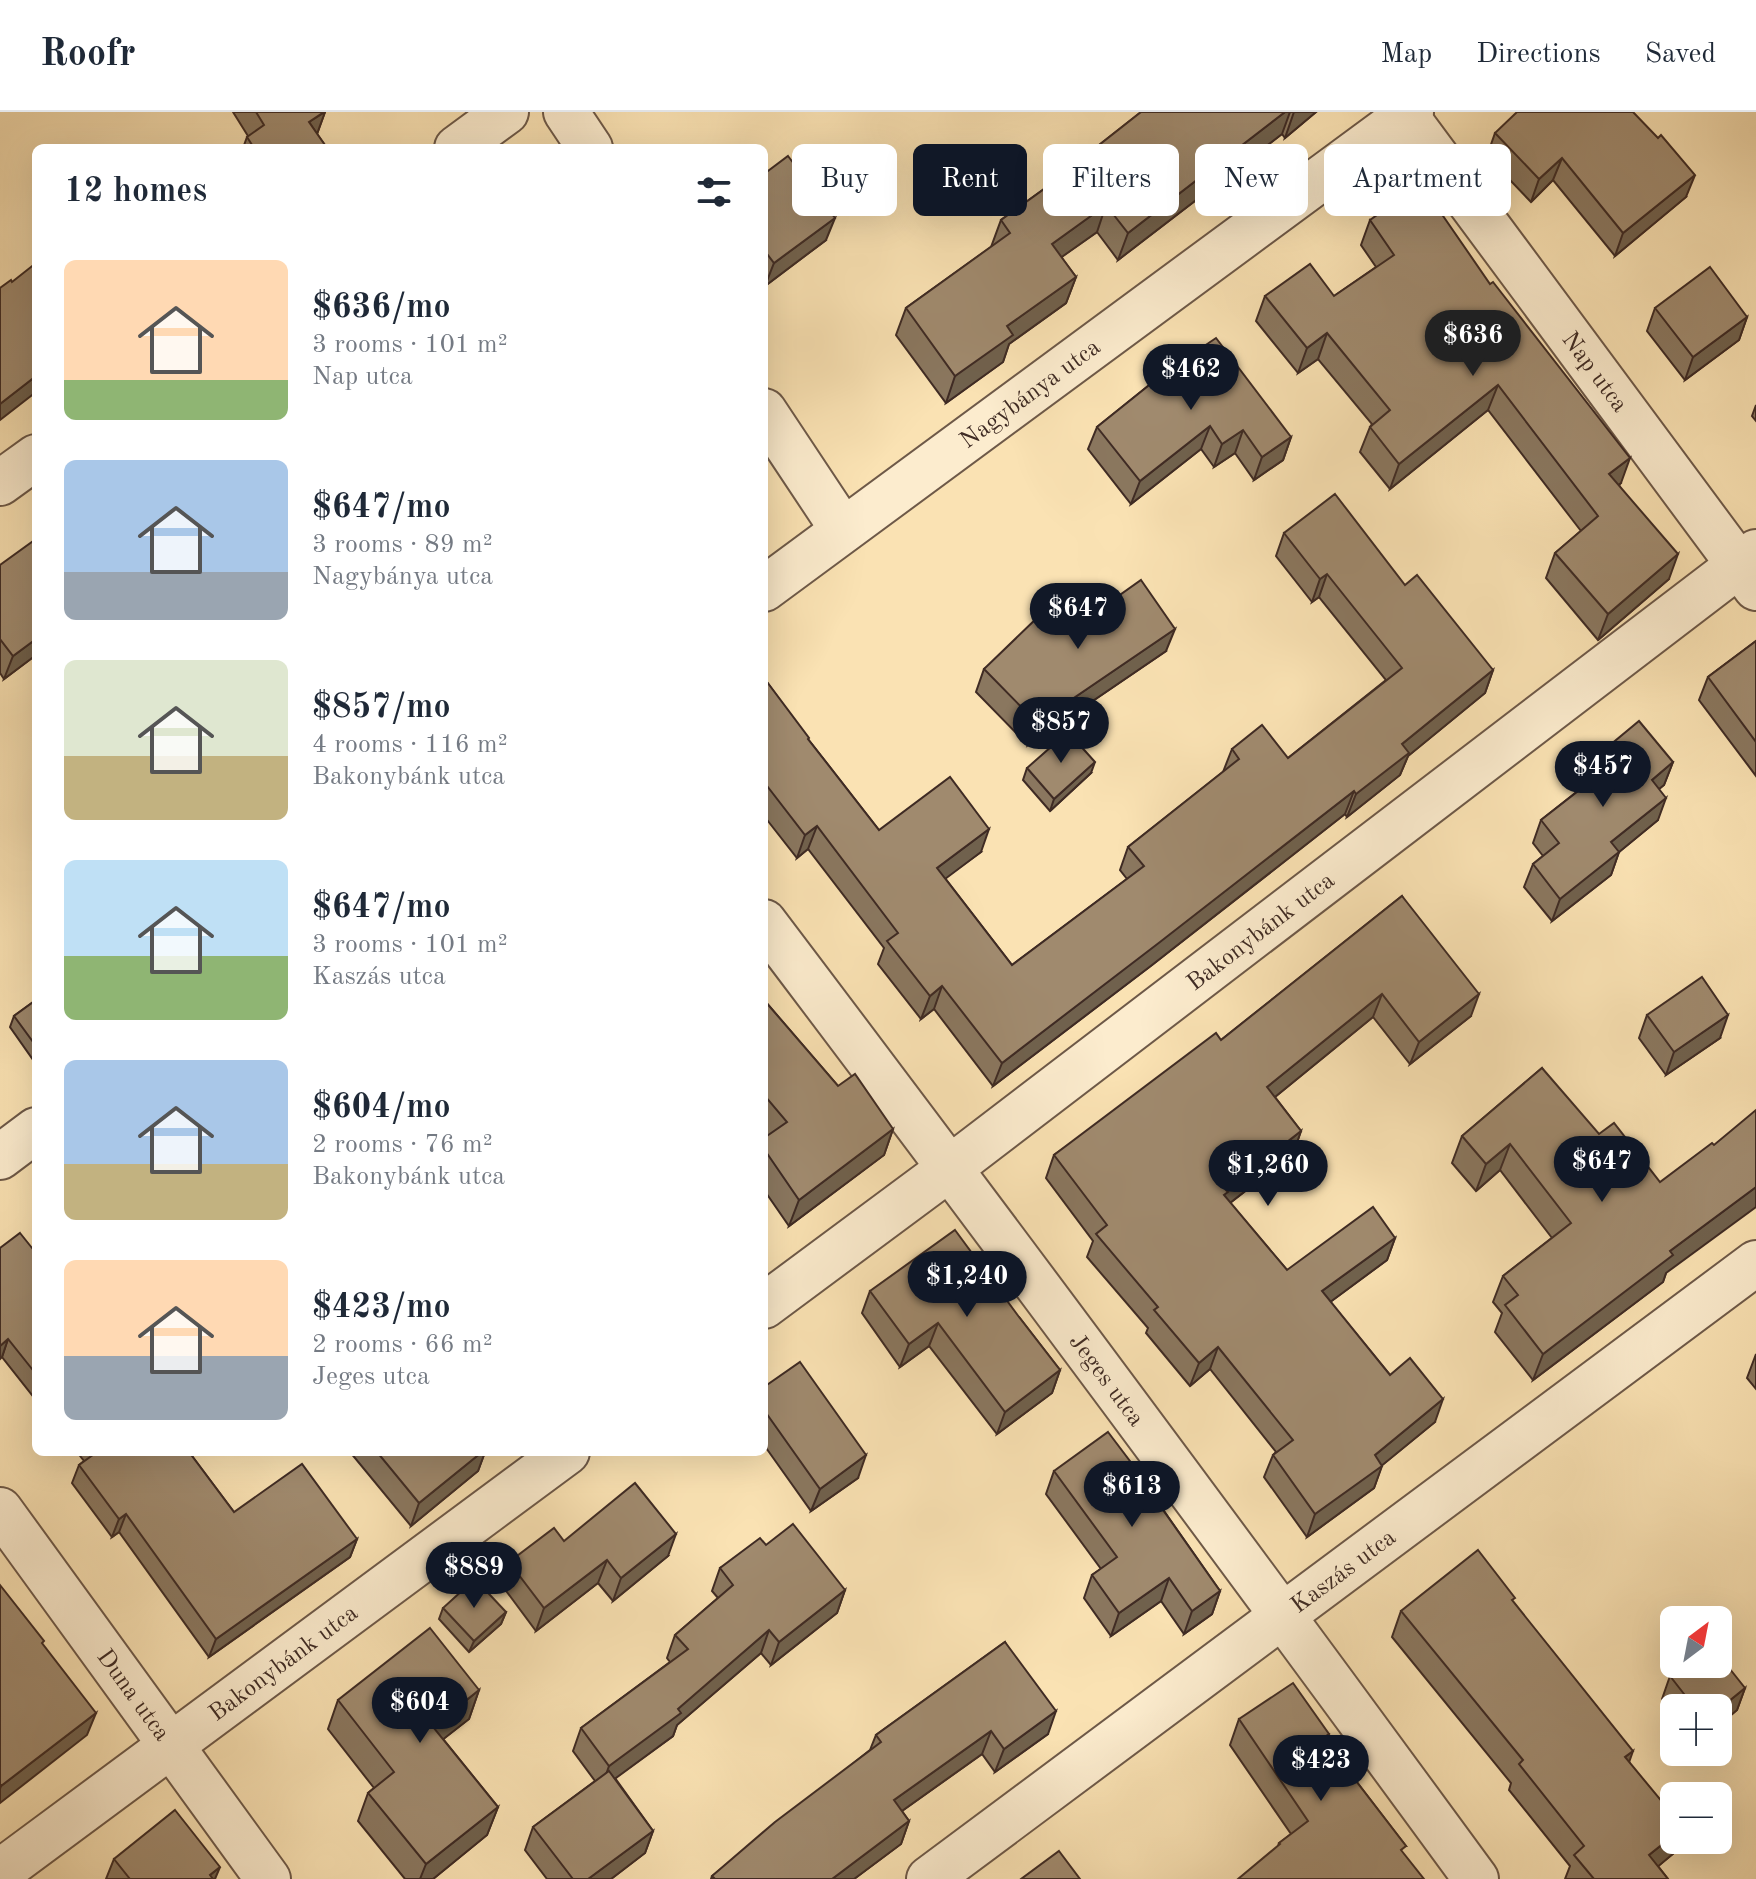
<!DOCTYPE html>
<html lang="en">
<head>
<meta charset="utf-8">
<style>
  body { margin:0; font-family:"Old Standard TT",serif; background:#f6f6f7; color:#1f2937; height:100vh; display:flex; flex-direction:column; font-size:30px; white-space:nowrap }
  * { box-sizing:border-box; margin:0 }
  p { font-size:26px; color:#747a83 }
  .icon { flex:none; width:44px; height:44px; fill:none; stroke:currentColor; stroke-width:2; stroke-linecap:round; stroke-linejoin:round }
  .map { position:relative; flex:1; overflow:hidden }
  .drawer { position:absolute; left:32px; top:32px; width:736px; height:1312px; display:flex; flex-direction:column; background:#fff; border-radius:12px; box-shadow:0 8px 32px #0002 }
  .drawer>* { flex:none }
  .top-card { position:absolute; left:792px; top:32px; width:760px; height:72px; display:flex; gap:16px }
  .needle { width:52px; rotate:32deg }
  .buttons { position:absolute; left:1660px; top:1494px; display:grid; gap:16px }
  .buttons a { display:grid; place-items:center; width:72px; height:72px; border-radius:12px; background:#fff; box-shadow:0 8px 32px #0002; font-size:40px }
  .price { position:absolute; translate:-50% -68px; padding:0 18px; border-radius:28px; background:#111827; color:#fff; font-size:26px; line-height:52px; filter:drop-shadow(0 2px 4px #0008) }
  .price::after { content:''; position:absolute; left:50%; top:48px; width:24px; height:18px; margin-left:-12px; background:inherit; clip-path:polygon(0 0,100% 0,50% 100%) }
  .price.on { background:#222; color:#fff }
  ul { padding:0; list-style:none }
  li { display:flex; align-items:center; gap:24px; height:200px; padding:0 32px }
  li span { display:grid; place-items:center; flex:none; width:224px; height:160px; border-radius:12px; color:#555 }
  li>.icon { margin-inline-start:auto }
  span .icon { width:96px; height:96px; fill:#fffc; stroke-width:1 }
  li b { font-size:34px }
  h2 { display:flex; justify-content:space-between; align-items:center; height:96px; padding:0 32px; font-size:34px }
  .tag { padding:0 28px; border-radius:12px; background:#fff; box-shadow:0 8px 32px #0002; font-size:28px; line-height:72px }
  .tag.on { background:#111827; color:#fff }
  header { display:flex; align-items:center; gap:48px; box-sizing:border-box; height:112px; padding:0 40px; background:#fff; border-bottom:2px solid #e0e1e3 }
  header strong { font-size:38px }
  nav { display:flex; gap:44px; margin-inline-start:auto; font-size:28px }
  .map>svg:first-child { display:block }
</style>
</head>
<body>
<header>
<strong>Roofr</strong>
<nav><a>Map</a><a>Directions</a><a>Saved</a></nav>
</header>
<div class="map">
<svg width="1756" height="1767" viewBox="0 0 1756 1767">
  <rect width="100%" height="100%" fill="#fae2b3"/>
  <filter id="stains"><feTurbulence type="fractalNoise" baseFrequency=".0025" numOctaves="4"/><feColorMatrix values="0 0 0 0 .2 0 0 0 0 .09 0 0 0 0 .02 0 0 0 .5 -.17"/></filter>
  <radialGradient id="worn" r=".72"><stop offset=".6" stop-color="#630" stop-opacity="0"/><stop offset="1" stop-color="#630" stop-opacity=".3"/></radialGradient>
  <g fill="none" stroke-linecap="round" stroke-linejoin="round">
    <defs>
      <g id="minor">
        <path d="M566,0L590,36"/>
        <path id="s1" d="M1406,4L1756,476"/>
        <path d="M457,36L506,0"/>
        <path d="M764,299L843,418"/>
        <path d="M0,371L36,345"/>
        <path id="s2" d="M764,477L1411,0"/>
        <path id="s3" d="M764,810C1004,1127 1241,1446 1476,1767"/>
        <path d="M0,1045L36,1018"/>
        <path id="s4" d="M764,1194L950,1056L1756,440"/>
        <path id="s5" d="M0,1398L268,1767"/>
        <path id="s6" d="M0,1760L567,1340"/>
        <path id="s7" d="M929,1767L1756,1151"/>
      </g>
    </defs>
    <use href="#minor" stroke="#6e5948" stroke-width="48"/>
    <use href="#minor" stroke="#fcecce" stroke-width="44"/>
  </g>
  <g fill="#8a775f" stroke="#3f2b24" stroke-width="2">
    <path d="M233,0H325L317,22L327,36H243L247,25L248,24Z"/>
    <path d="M1141,0H1316L1285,26L1282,22L1118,148L1097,120L1061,145L1076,165L1066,191L1009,232L1003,250L946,291L896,223L906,196L991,135L1001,108L1073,56L1075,52Z"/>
    <path d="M1495,21L1686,85L1615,144L1553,68L1531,90L1487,44Z"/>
    <path d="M764,62L826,128L765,174L764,172Z"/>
    <path d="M1370,108L1621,371L1619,373L1669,467L1598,528L1546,466L1555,441L1581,419L1488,298L1390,377L1360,340L1370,315L1372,312L1318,247L1298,261L1256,209L1265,184H1334L1376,155L1361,133Z"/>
    <path d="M1655,196L1747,205L1739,228L1685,268L1647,219Z"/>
    <path d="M1163,262L1291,325L1283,348L1254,368L1235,341L1214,355L1201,337L1131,392L1088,337L1097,315Z"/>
    <path d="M1756,293V309L1752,304Z"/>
    <path d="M1284,421L1405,473L1493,558L1485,581L1408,644L1400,663L1347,705L1345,702L1152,853L993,974L934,897L921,907L878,852L884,836L808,737L797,746L764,704V566L808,627L879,718L981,740L945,766L1012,853L1127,767L1120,758L1128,735L1223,660L1232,637L1288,646L1386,568L1319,485L1312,490L1276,444Z"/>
    <path d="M0,453L36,543L4,567L0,561Z"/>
    <path d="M1100,497L1166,539L1028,633L976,580L984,557L1051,516Z"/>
    <path d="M1756,529V664L1699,588L1708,565Z"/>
    <path d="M1673,650L1664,673L1659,677L1658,708L1619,740L1611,763L1552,809L1524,775L1533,752L1543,744L1533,731L1541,708L1579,678L1577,676L1586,653Z"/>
    <path d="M1027,656L1091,661L1050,699L1023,668Z"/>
    <path d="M1402,784L1471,904L1410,952L1373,905L1275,985L1301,1019L1293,1042L1230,1091L1287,1158L1395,1126L1387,1148L1330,1190L1390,1263L1435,1310L1382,1353L1374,1376L1307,1425L1264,1365L1273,1343L1276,1340L1210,1257L1190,1274L1146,1221L1148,1216L1087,1145L1093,1129L1046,1066L1054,1043L1221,928Z"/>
    <path d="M36,888V952L10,915L14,904Z"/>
    <path d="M764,888L838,974L893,1017L884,1043L789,1114L764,1078V1026L767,1024L764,1021Z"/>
    <path d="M1647,903L1720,926L1666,963L1639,926Z"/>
    <path d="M1542,956L1666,1161L1663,1170L1533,1268L1495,1220L1502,1201L1493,1190L1503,1164L1552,1126L1500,1058L1476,1079L1452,1051L1462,1024Z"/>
    <path d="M36,1141V1288L2,1245Z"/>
    <path d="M870,1179L1019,1205L1060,1258L1052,1281L997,1322L929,1234L900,1255L862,1201Z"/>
    <path d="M1756,1242V1277L1747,1266Z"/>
    <path d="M764,1275L858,1366L811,1399L764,1333Z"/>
    <path d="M77,1340H189L234,1400L357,1427L350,1445L209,1545L119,1420L112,1425L72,1371L79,1353L84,1349Z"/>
    <path d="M350,1340H485L478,1359L411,1414Z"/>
    <path d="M1054,1359L1150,1379L1220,1479L1212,1502L1184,1522L1161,1489L1111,1524L1084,1486L1092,1463L1101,1457L1046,1382Z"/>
    <path d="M564,1429L668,1444L613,1489L598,1471L536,1519L501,1472L509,1450Z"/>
    <path d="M766,1433L845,1478L837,1501L771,1553L761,1541L677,1613L673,1624L615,1666L653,1719L645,1741L611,1767H547L525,1738L533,1715L595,1669L573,1639L581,1616L670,1550L667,1546L675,1523L718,1486L712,1479L720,1456Z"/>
    <path d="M1513,1490L1629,1650L1674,1741L1658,1754L1668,1767H1565L1570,1754L1509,1678L1511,1671L1392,1525L1401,1499Z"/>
    <path d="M443,1496L506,1500L501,1512L469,1540L439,1507Z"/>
    <path d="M1005,1530L1048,1622L995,1660L982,1642L902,1699L909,1709L901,1732L854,1767H711L712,1764L870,1638L876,1623Z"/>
    <path d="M1670,1564L1745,1576L1737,1598L1718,1614V1596H1674V1603L1662,1587Z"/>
    <path d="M479,1578L469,1607L443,1627L498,1695L487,1723L433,1767H405L358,1709L368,1681L374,1676L328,1617L338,1588Z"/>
    <path d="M1239,1607L1329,1622L1326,1630L1406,1734H1278L1279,1731L1291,1722L1230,1633Z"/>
    <path d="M114,1747L215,1767H106Z"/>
  </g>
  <g fill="#70614d" stroke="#3f2b24" stroke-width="2">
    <path d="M325,0L317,22L309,10Z"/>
    <path d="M1285,0H1290L1282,22L1118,148L1128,121Z"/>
    <path d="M1294,0H1316L1285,26Z"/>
    <path d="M1562,46L1553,68L1531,90L1539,67Z"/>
    <path d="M1695,63L1686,85L1615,144L1623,121Z"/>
    <path d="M1106,93L1097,120L1042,159L1052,132Z"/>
    <path d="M835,106L826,128L765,174L774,151Z"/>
    <path d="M1076,165L1066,191L1009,232L1003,250L946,291L955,264L1007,214Z"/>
    <path d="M1747,205L1739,228L1685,268L1693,245Z"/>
    <path d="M1327,221L1318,247L1298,261L1307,236Z"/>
    <path d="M36,264V280L0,308V292Z"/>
    <path d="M1498,273L1488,298L1390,377L1399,352Z"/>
    <path d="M1210,314L1201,337L1131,392L1140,369Z"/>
    <path d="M1243,318L1235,341L1214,355L1222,332Z"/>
    <path d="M1291,325L1283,348L1254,368L1262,345Z"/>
    <path d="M1630,346L1621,371L1600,387L1609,362Z"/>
    <path d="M1678,442L1669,467L1598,528L1608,502Z"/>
    <path d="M1327,462L1319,485L1312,490L1320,467Z"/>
    <path d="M1175,517L1166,539L1028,633L1037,611Z"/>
    <path d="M36,527V543L4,567L13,544Z"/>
    <path d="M1493,558L1485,581L1408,644L1400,663L1347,705L1356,682L1402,632Z"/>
    <path d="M1095,650L1091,661L1050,699L1054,687Z"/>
    <path d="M1673,650L1664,673L1643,690L1652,668Z"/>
    <path d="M1354,679L1345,702L1152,853L993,974L1002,951Z"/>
    <path d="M1666,686L1658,708L1619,740L1611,763L1552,809L1560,787L1611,730Z"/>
    <path d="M817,714L808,737L797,746L805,723Z"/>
    <path d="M989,717L981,740L929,779L937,756Z"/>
    <path d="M942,874L934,897L921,907L930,884Z"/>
    <path d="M1382,882L1373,905L1259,998L1267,975Z"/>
    <path d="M1479,882L1471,904L1410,952L1419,930Z"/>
    <path d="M1728,903L1720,926L1666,963L1674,940Z"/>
    <path d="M893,1017L884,1043L789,1114L799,1088Z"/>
    <path d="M1301,1019L1293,1042L1221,1098L1216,1106L1226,1078Z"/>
    <path d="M1510,1032L1500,1058L1476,1079L1486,1052Z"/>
    <path d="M1756,1075V1095L1666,1161L1663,1170L1533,1268L1543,1242L1670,1139Z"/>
    <path d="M1395,1126L1387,1148L1314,1202L1322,1179Z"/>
    <path d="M938,1211L929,1234L900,1255L909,1232Z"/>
    <path d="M8,1227L2,1245L0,1247V1234Z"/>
    <path d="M1218,1235L1210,1257L1190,1274L1199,1251Z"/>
    <path d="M1060,1258L1052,1281L997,1322L1005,1300Z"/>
    <path d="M1443,1287L1435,1310L1380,1355L1382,1354L1374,1376L1307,1425L1315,1402L1375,1343Z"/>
    <path d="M482,1340H485L478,1359L411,1414L419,1391Z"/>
    <path d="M866,1343L858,1366L811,1399L820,1377Z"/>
    <path d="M126,1402L119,1420L112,1425L119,1407Z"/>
    <path d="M676,1422L668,1444L613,1489L621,1466Z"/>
    <path d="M357,1427L350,1445L209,1545L216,1527Z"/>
    <path d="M607,1448L598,1471L536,1519L544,1496Z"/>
    <path d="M1169,1466L1161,1489L1111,1524L1119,1501Z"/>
    <path d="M845,1478L837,1501L771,1553L779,1530Z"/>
    <path d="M1220,1479L1212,1502L1184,1522L1192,1499Z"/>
    <path d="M506,1500L501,1512L469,1540L474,1529Z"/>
    <path d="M769,1518L761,1541L677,1613L673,1624L601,1677L609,1654Z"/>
    <path d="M1745,1576L1737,1598L1718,1614V1598Z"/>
    <path d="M479,1578L469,1607L423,1643L433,1615Z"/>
    <path d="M1056,1599L1048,1622L995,1660L1004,1637Z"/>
    <path d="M96,1601L87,1623L0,1691V1677L1,1674Z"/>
    <path d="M991,1619L982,1642L885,1711L894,1688Z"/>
    <path d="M1633,1639L1624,1665L1625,1645Z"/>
    <path d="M498,1695L487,1723L433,1767H420L426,1752Z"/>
    <path d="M909,1709L901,1732L854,1767H832Z"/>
    <path d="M653,1719L645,1741L611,1767H588Z"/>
    <path d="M1674,1723V1728H1679L1674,1741L1643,1767L1649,1743Z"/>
    <path d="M220,1755L215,1767H208L210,1763Z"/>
  </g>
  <g fill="#a08a6e" stroke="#3f2b24" stroke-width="2">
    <path d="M256,0H324L309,10L327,36H254L247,25L264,13Z"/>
    <path d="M1141,0H1285L1128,121L1106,93L1052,132L1076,165L1007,214L1013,223L955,264L906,196L1010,121L1001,108L1076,54L1075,52Z"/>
    <path d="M1517,0H1633L1658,26L1661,23L1695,63L1623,121L1562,46L1539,67L1495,21Z"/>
    <path d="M788,44L835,106L774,151L764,138V62Z"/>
    <path d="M1421,72L1490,172L1493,170L1630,346L1609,362L1678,442L1608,502L1555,441L1598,404L1498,273L1399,352L1370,315L1390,298L1327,221L1307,236L1265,184L1310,152L1334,184L1394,143L1370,108Z"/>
    <path d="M36,151V264L0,292V176L11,168L12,170Z"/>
    <path d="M1710,155L1747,205L1693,245L1655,196Z"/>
    <path d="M1216,226L1291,325L1262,345L1243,318L1222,332L1210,314L1140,369L1097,315L1163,262Z"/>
    <path d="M1335,382L1405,473L1417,463L1493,558L1402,632L1409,641L1356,682L1354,679L1160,830L1002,951L942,874L930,884L887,829L898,821L817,714L805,723L764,670V566L809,626L808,627L879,718L950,665L989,717L937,756L1012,853L1144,754L1128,735L1239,647L1232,637L1262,613L1288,646L1402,556L1327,462L1320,467L1284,421Z"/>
    <path d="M36,427V527L13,544L0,527V453Z"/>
    <path d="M1141,468L1175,517L1037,611L984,557L1039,504L1051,516L1094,486L1100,497Z"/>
    <path d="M1756,529V630L1708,565Z"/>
    <path d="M1639,609L1673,650L1652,668L1666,686L1611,730L1619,740L1560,787L1533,752L1559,731L1541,708L1596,665L1586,653Z"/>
    <path d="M1068,620L1095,650L1054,687L1027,656Z"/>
    <path d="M1402,784L1479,882L1419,930L1382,882L1267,975L1301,1019L1226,1078L1228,1080L1224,1083L1287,1158L1373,1095L1395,1126L1322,1179L1390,1263L1410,1246L1443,1287L1375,1343L1382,1354L1315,1402L1273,1343L1293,1328L1218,1235L1199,1251L1154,1198L1158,1195L1096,1122L1107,1113L1054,1043L1216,921L1221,928Z"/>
    <path d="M1702,865L1728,903L1674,940L1647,903Z"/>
    <path d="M36,888V934L14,904Z"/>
    <path d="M764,888L838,974L855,962L893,1017L799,1088L764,1037V1026L787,1010L764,983Z"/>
    <path d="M1542,956L1599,1022L1614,1011L1660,1070L1712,1031L1714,1033L1756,998V1075L1670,1139L1673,1143L1543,1242L1505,1193L1518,1183L1503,1164L1571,1111L1510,1032L1486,1052L1462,1024Z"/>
    <path d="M955,1118L1019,1205L1060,1258L1005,1300L938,1211L909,1232L870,1179Z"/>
    <path d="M20,1121L36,1141V1262L8,1227L0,1234V1136Z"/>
    <path d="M800,1250L866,1343L820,1377L764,1298V1275Z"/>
    <path d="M1108,1320L1151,1377L1149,1378L1220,1479L1192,1499L1169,1466L1119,1501L1092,1463L1117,1445L1054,1359Z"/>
    <path d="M97,1340H189L234,1400L302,1352L357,1427L216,1527L126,1402L119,1407L79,1353Z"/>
    <path d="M377,1340H482L419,1391Z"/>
    <path d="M635,1371L676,1422L621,1466L607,1448L544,1496L509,1450L554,1416L564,1429Z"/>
    <path d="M793,1412L845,1478L779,1530L769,1518L678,1597L681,1601L609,1654L581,1616L688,1537L675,1523L733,1473L720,1456L760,1426L766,1433Z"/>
    <path d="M1478,1438L1515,1486L1512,1488L1633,1639L1625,1645L1674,1704V1723L1649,1743L1668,1767H1594L1574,1743L1584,1734L1519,1652L1523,1648L1401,1499Z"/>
    <path d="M475,1467L506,1500L474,1529L443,1496Z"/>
    <path d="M0,1473L44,1529L42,1531L96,1601L1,1674L0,1672Z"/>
    <path d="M430,1516L479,1578L433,1615L498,1695L426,1752L368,1681L394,1660L338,1588Z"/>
    <path d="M1005,1530L1056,1599L1004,1637L991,1619L894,1688L909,1709L832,1767H715L712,1764L775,1710L881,1630L876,1623Z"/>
    <path d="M1718,1542L1745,1576L1718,1598V1596H1695L1670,1564L1685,1552H1718Z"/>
    <path d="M1293,1571L1329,1622L1323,1626L1406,1734L1401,1738L1424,1767H1238L1280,1732L1279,1731L1308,1709L1239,1607Z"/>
    <path d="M609,1659L653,1719L588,1767H573L533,1715Z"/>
    <path d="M175,1698L220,1755L210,1763L213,1767H130L114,1747Z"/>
    <path d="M1059,1739L1080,1767H1021Z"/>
  </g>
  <g text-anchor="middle" stroke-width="7" stroke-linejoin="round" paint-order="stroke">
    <g font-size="24" fill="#3f2b24" stroke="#fcecce">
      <text dy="8" stroke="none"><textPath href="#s1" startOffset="318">Nap utca</textPath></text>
      <text dy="8" stroke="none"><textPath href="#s2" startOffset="330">Nagybánya utca</textPath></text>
      <text dy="8" stroke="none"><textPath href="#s4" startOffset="622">Bakonybánk utca</textPath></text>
      <text dy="8" stroke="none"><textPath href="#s3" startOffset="572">Jeges utca</textPath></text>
      <text dy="8" stroke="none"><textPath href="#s7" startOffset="516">Kaszás utca</textPath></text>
      <text dy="8" stroke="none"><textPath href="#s6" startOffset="352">Bakonybánk utca</textPath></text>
      <text dy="8" stroke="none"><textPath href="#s5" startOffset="228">Duna utca</textPath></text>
    </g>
  </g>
  <rect width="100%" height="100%" filter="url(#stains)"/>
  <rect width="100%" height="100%" fill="url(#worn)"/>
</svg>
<div class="buttons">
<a><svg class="needle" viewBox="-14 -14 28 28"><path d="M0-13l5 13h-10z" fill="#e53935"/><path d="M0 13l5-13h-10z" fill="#747a83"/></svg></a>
<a>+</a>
<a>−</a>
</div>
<b class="price on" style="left:1473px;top:266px">$636</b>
<b class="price" style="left:1191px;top:300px">$462</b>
<b class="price" style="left:1078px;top:539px">$647</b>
<b class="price" style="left:1061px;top:653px">$857</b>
<b class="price" style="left:1603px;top:697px">$457</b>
<b class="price" style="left:1602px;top:1092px">$647</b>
<b class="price" style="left:1268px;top:1096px">$1,260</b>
<b class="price" style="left:967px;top:1207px">$1,240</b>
<b class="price" style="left:1132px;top:1417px">$613</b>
<b class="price" style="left:474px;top:1498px">$889</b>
<b class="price" style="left:420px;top:1633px">$604</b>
<b class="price" style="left:1321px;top:1691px">$423</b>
<div class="top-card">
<a class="tag">Buy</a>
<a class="tag on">Rent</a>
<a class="tag">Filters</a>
<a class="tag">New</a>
<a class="tag">Apartment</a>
</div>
<section class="drawer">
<h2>12 homes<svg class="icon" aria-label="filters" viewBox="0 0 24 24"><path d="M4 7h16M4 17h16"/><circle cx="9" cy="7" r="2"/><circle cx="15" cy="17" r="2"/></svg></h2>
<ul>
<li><span style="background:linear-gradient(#ffd9b3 75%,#8fb573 0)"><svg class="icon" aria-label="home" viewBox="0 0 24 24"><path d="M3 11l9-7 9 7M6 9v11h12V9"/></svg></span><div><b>$636/mo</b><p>3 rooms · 101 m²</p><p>Nap utca</p></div></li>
<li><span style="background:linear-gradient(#a9c7e8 70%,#9aa5b1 0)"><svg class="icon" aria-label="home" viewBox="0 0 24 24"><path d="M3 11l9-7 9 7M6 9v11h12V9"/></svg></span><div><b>$647/mo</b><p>3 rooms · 89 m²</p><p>Nagybánya utca</p></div></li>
<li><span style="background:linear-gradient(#dfe7d0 60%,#c2b280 0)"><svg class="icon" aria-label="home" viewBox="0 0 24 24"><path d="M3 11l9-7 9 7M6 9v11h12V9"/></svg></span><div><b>$857/mo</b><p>4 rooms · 116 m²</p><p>Bakonybánk utca</p></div></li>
<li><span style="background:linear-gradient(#bfe0f5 60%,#8fb573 0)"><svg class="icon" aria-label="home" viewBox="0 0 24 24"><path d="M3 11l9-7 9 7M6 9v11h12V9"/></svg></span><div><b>$647/mo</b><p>3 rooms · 101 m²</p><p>Kaszás utca</p></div></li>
<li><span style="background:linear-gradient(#a9c7e8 65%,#c2b280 0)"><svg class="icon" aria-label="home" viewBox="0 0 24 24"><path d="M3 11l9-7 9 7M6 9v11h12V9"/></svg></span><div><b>$604/mo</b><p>2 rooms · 76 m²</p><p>Bakonybánk utca</p></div></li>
<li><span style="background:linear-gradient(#ffd9b3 60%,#9aa5b1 0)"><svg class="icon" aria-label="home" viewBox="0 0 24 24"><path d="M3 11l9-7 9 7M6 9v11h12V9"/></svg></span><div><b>$423/mo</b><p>2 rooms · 66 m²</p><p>Jeges utca</p></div></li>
</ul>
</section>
</div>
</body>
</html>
